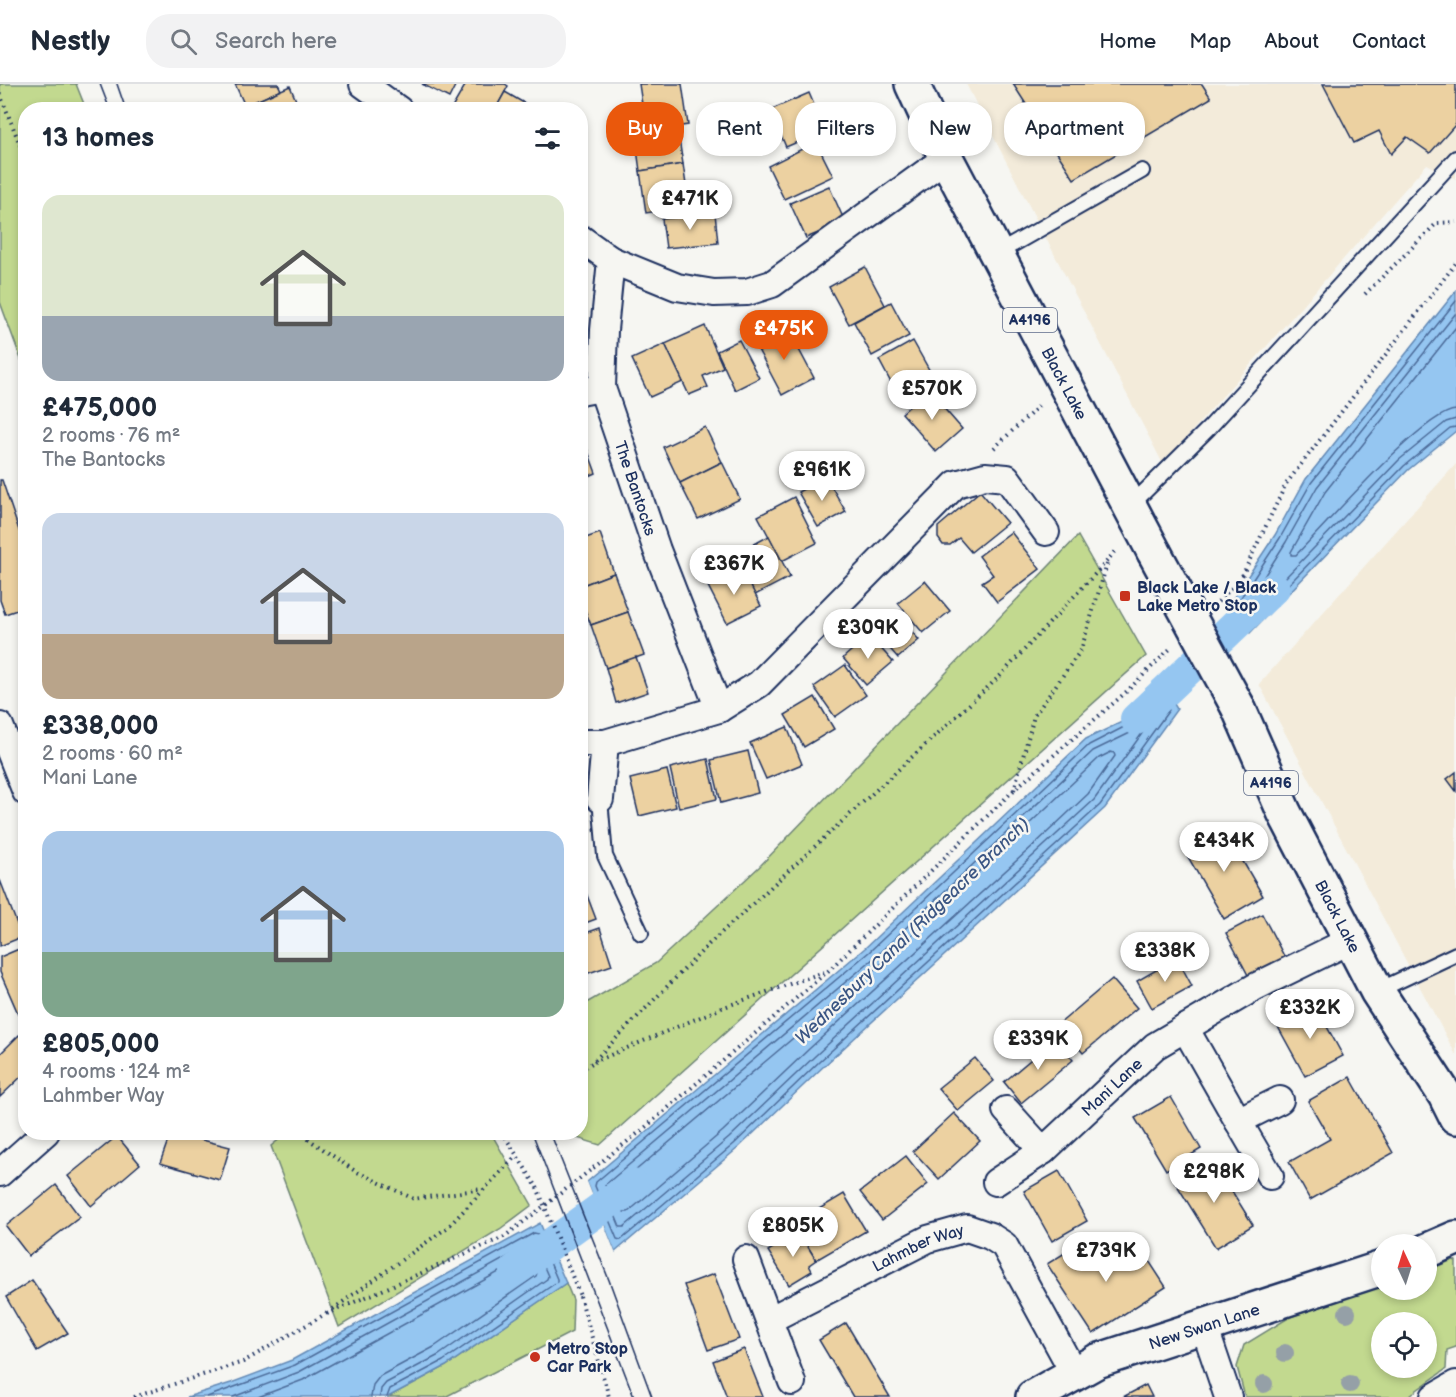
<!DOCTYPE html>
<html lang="en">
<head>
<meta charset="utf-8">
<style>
  body { margin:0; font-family:"Balsamiq Sans",sans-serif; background:#f2f2f3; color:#1f2937; height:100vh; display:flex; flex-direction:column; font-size:22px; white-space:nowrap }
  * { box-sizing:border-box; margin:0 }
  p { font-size:20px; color:#747a83 }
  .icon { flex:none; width:33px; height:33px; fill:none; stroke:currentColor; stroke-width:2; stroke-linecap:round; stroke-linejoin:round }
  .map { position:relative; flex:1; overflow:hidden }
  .drawer { position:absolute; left:18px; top:18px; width:570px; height:1038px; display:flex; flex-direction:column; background:#fff; border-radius:24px; box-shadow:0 3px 9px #0003 }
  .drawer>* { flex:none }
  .banner { position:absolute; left:606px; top:18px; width:570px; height:54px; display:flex; gap:12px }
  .needle { width:39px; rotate:356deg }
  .buttons { position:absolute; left:1371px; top:1150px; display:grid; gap:12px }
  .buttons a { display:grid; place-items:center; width:66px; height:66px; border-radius:50%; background:#fff; box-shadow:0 3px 9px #0003; font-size:30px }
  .price { position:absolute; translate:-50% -51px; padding:0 14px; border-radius:21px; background:#fff; color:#222; font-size:20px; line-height:39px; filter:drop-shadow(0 2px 3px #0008) }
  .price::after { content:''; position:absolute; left:50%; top:36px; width:18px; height:14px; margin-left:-9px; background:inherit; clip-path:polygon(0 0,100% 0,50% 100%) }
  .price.current { background:#ea580c; color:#fff }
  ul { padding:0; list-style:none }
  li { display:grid; align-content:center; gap:12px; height:318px; padding:0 24px }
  li span { display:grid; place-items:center; height:186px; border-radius:18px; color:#555 }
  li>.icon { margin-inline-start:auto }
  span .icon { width:108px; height:108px; fill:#fffc; stroke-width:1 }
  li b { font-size:26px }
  h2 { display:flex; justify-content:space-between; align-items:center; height:72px; padding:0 24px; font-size:26px }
  .chip { padding:0 21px; border-radius:24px; background:#fff; box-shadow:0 3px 9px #0003; font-size:21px; line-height:54px }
  .chip.current { background:#ea580c; color:#fff }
  header { display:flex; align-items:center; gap:36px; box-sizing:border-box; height:84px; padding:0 30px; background:#fff; border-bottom:2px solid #e0e1e3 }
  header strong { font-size:28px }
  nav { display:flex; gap:33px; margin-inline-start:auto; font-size:21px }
  .search { width:420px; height:54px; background:#f2f2f3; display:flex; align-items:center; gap:15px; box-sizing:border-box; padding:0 21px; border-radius:24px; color:#747a83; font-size:22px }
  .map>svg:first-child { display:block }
</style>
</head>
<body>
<header>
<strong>Nestly</strong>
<div class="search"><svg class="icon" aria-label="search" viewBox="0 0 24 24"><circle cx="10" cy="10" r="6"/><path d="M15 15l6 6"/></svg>Search here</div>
<nav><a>Home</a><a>Map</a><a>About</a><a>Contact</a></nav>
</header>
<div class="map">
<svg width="1456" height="1313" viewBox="0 0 1456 1313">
  <rect width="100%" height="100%" fill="#f6f6f2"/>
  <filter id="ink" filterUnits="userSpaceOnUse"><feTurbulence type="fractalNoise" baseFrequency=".0167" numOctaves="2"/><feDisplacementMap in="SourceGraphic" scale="12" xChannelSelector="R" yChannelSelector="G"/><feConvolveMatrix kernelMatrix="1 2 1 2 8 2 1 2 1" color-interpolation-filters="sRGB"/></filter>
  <g filter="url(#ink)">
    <g fill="#f3ebda">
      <path d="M966,0H1456V95L1427,80L1163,380Z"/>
      <path d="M1456,380V971L1259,600Z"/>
    </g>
    <g fill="#c2d98f" stroke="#6e8476" stroke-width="1.5" fill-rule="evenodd">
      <path d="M0,0H76L86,25L26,26L25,286L0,218Z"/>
      <path d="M1078,452L1146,572L600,1061L577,1054L575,1049L580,1048L581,922L656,879L759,783Z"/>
      <path d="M287,1049H491L532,1121L500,1145L339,1243L271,1062Z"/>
      <path d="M1453,1176L1456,1177V1263L1447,1266L1446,1285L1407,1313H1245L1237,1283L1244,1261L1290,1233L1381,1201L1382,1206H1426L1427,1186ZM1382,1239H1426V1284H1382Z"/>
      <path d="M566,1199L573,1216L572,1248L445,1313H388L446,1282Z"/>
    </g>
    <g fill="#95c6f1" stroke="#648ab6" stroke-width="1.5">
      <path d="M1456,207V347L1408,386L1250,549L1232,516L1275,451L1306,395Z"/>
      <path d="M1159,594L1177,625L1105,724L824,982L738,1064L615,1168L587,1098L865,864L1086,655L1122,638Z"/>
      <path d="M540,1139L566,1199L446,1282L388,1313H187L231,1299L292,1276Z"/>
    </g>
    <path fill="#f6f6f2" d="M586,1095L615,1168L616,1171L612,1169L585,1099Z"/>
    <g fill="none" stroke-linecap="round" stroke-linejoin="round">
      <g stroke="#4c6b99" stroke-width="1.5">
        <path d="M1456,217L1311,399L1280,454L1240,515L1250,536H1254L1404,382L1450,344L1456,343"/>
        <path d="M1456,229L1317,403L1286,458L1249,516L1252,524H1256L1399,376L1446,338L1456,335"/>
        <path d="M1456,243L1325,408L1291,468V471H1296C1323,444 1424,327 1456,326"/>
        <path d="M1157,607L1160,608L1169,626L1100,721L820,977L734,1060L621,1156L617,1155L595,1102L596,1098L869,868L1089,661L1126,642Z"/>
        <path d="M1156,620L1159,622V626L1094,716L815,972L729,1054L624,1143H620L604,1104L605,1101L874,874L1093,667L1130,649Z"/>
        <path d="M1111,668L1114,669L1115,672L1088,710L1035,760L809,965L723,1047L628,1128H624L615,1106L616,1103L880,881L1099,674Z"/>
        <path d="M207,1313L295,1281L534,1149L538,1150L557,1195V1198L443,1277L390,1305L387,1313"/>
        <path d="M233,1313L299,1288L531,1160H534L548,1192L547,1195L439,1271L386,1299L381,1305L380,1313"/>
        <path d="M258,1313L303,1296L526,1173H530L537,1189L536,1192L434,1263L380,1292L373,1301L371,1313"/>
      </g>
      <g stroke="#95c6f1" stroke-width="32">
        <path d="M1136,635L1274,504"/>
        <path d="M515,1186L633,1101"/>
      </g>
    </g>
    <g fill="#ecd1a1" stroke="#1b2f5e" stroke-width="1.5">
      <path d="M235,0H278L281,6L245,22Z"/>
      <path d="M422,0H456L449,14Z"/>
      <path d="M466,0H505L508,2L495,26H455L452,24Z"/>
      <path d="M639,0H682L688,41L646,47Z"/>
      <path d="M1013,0H1202L1211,14L1074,95Z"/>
      <path d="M1323,0H1456V40L1430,69L1407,53L1391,70L1379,47L1354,59Z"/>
      <path d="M290,2L300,26H246L245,22Z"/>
      <path d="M505,8L536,26H495Z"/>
      <path d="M809,9L825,46L786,63L770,26Z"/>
      <path d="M677,43L683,80L640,87L636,58L660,54L659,45Z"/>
      <path d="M816,58L833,92L784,115L768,82Z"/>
      <path d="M683,80L689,122L646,129L640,87Z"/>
      <path d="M829,102L845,138L806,154L790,119Z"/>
      <path d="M715,129L718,159L666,164L662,135Z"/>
      <path d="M865,183L885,221L849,240L829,203Z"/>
      <path d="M891,218L909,252L872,272L854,238Z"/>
      <path d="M705,242L723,283L703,292L708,303L689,311L665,260Z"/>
      <path d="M787,243L814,294L782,311L755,260Z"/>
      <path d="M739,256L759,294L735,306L717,267Z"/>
      <path d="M913,257L932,291L897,310L879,276Z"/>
      <path d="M665,260L683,298L650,313L632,275Z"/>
      <path d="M928,306L962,345L936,368L902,329Z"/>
      <path d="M705,343L722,378L680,399L663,363Z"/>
      <path d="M582,351L596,389L580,396V352Z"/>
      <path d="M722,378L740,415L698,435L680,399Z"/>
      <path d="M826,393L846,428L818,443L798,408Z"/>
      <path d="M0,396H2L26,467V523L5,530L0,516Z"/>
      <path d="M980,407L1007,439L971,468L959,454L950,461H943L938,454V443Z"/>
      <path d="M794,413L817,459L782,477L758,432Z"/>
      <path d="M1011,448L1040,485L997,518L982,498L993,491L979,472Z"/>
      <path d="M600,449L614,489L580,502V456Z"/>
      <path d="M769,452L790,493L755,511L734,471Z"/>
      <path d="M742,485L761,522L727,539L708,502Z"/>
      <path d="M614,489L628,528L591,541L580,513V502Z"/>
      <path d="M925,497L950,527L923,549L898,519Z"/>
      <path d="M894,527L919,556L898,574L873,545Z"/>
      <path d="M628,528L644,571L606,584L591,541Z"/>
      <path d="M869,551L893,578L866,601L843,574Z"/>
      <path d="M636,573L648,608L616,619L606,584Z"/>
      <path d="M845,581L866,611L835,633L814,603Z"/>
      <path d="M815,613L834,645L804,663L785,631Z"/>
      <path d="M787,643L802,680L766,695L750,659Z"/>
      <path d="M748,667L758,709L721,719L711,676Z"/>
      <path d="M708,675L717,715L679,724L670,684Z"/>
      <path d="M667,686L676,723L639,732L630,695Z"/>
      <path d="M1456,688V707L1447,695Z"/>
      <path d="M1223,743L1263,812L1224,835L1184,766Z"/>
      <path d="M0,796L22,853L0,862Z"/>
      <path d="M585,806L596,835L580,841V808Z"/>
      <path d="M1262,830L1285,874L1249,893L1226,849Z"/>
      <path d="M600,844L612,881L580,892V851Z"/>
      <path d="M26,862V932L20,934L0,888V873Z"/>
      <path d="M1177,874L1192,902L1152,924L1137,897Z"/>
      <path d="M1112,895L1137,924L1083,969L1059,940Z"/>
      <path d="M1315,921L1343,972L1305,992L1277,941Z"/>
      <path d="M19,951L26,958V988L0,1013V970Z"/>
      <path d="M1055,955L1073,976L1021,1019L1004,998Z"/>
      <path d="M975,974L994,997L958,1027L938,1004Z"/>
      <path d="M1350,993L1393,1069L1310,1116L1289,1078L1330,1055L1308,1017Z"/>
      <path d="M1171,1013L1201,1065L1166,1086L1135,1034Z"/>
      <path d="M954,1029L980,1057L939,1095L913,1067Z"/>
      <path d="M171,1048L230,1063L220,1096L160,1079Z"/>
      <path d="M117,1052L140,1080L91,1122L68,1092Z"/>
      <path d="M906,1072L928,1100L882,1136L860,1108Z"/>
      <path d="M1212,1075L1253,1141L1216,1164L1175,1098Z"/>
      <path d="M1059,1087L1087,1137L1052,1157L1024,1107Z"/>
      <path d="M56,1101L80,1133L29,1172L6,1142Z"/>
      <path d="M844,1110L866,1147L816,1176L794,1140Z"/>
      <path d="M799,1148L816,1176L809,1181L812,1187L789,1201L768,1167Z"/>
      <path d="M1086,1156L1103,1183L1138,1160L1166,1203L1093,1250L1047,1180Z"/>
      <path d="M714,1190L739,1255L708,1266L684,1201Z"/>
      <path d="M32,1196L68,1249L37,1267L6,1213Z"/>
      <path d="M846,1239L890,1313H853L819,1256Z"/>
      <path d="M744,1265L763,1313H727L713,1277Z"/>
      <path d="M1146,1301L1152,1313H1123Z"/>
    </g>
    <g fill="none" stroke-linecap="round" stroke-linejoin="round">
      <defs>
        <g id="service">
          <path d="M996,170L1142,87"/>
          <path d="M1130,422L1209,344L1456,74"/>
          <path d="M600,715L605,772L641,849"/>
          <path d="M1377,907L1456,870"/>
        </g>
        <g id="minor">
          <path d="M363,0L399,26"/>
          <path d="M580,154L611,176L677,203L714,209L747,208L772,200L946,74"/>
          <path id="s1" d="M611,176L604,246L602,304L657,466L719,625L759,600L956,400L985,392L1007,394L1046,448"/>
          <path d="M580,308L602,304"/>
          <path d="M0,642L26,708"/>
          <path d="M580,659H605L719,625"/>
          <path d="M600,715L605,659"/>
          <path d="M1185,944L1238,1037"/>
          <path id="s2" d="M1043,1067L1155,962L1255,903L1351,856"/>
          <path d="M0,1089L46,1048"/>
          <path d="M1270,1092L1238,1037L1280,1016"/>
          <path d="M996,1098L1043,1067L1006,1026"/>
          <path d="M746,1175L792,1298"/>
          <path id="s3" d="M769,1236L928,1155L967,1144L990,1152L1004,1161L1074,1289"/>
          <path d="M1204,1242L1228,1313"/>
          <path d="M1434,1313L1456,1300"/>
        </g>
        <g id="secondary">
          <path d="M1426,1167L1456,1154"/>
          <path id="s4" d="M1033,1313L1097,1277L1382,1184"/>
        </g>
        <g id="primary">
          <path id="s5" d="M912,0L946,74L1154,468"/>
          <path id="s6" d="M1238,623L1284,728L1377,907L1445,1011L1456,1033"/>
        </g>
      </defs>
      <use href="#service" stroke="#1b2f5e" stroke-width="18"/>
      <use href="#minor" stroke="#1b2f5e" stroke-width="30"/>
      <use href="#secondary" stroke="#1b2f5e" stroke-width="38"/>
      <use href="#primary" stroke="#1b2f5e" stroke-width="38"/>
      <g stroke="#1b2f5e" stroke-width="4" stroke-dasharray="1.5 4.5" stroke-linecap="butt">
        <path d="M0,10L26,76"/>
        <path d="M1365,210L1437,139L1456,138"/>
        <path d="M994,364L1041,320"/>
        <path d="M1218,518L1241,494L1286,400L1456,179"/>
        <path d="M1014,706L1034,632L1081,566L1108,477"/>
        <path d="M594,978L724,923L824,888"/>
        <path d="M580,986L592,979L709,860L1000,592L1108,476L1117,464"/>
        <path d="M298,1048L355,1087L414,1115L482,1105"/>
        <path d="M502,1048L537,1103"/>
        <path d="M580,1212L609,1313"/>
        <path d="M333,1225L448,1143L516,1072"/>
        <path d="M327,1230L504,1153L641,1047L828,887L1014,706L1125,609L1172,563"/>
        <path d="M134,1313L243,1278L327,1229"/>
      </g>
      <use href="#service" stroke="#f6f6f2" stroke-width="14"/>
      <use href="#minor" stroke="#f6f6f2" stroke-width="26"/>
      <use href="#secondary" stroke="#f6f6f2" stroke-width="33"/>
      <use href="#primary" stroke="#f6f6f2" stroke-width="33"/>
      <g stroke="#1b2f5e" stroke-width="1.5">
        <path d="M100,0L110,26"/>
        <path d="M117,0L126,26"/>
        <path d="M532,1048L634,1313"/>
        <path d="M550,1048L609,1196L652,1313"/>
      </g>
      <defs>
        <path id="primary-bridge" d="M1154,468L1238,623"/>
      </defs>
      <use href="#primary-bridge" stroke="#1b2f5e" stroke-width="38" stroke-linecap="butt"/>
      <path stroke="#1b2f5e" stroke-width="4" stroke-dasharray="1.5 4.5" stroke-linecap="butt" d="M537,1103L580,1212"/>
      <use href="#primary-bridge" stroke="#f6f6f2" stroke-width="33"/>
    </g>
    <g fill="#95a0a7">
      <circle cx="1347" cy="1229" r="9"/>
      <circle cx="1285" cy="1269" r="9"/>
      <circle cx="1264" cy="1300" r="9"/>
      <circle cx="1350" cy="1300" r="9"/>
    </g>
  </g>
  <g fill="#c8321e" stroke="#f6f6f2" stroke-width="2">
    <rect x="1119" y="506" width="12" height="12" rx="3"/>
    <circle cx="535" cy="1273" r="6"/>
  </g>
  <g text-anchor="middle" stroke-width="5" stroke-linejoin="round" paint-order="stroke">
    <g fill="#f6f6f2" stroke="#5d6b8a" stroke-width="1.5">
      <rect x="1003" y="224" width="54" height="24" rx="4.5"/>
      <rect x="1244" y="687" width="54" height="24" rx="4.5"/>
    </g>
    <g font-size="15" font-weight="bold" fill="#1b2f5e">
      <text x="1030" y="241">A4196</text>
      <text x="1271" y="704">A4196</text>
    </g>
    <g font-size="16" fill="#1b2f5e" stroke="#f6f6f2">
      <text dy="6" stroke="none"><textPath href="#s5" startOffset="336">Black Lake</textPath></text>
      <text dy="6" stroke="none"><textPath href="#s1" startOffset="234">The Bantocks</textPath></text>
      <text dy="6" stroke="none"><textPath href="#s6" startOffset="232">Black Lake</textPath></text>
      <text dy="6" stroke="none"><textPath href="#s2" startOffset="94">Mani Lane</textPath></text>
      <text dy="6" stroke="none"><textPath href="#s3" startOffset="166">Lahmber Way</textPath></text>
      <text dy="6" stroke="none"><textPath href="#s4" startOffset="186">New Swan Lane</textPath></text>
    </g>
    <g font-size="16" font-weight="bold" fill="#1b2f5e" stroke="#f6f6f2" text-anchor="start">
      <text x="1137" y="509">Black Lake / Black<tspan x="1137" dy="18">Lake Metro Stop</tspan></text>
      <text x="547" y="1270">Metro Stop<tspan x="547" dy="18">Car Park</tspan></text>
    </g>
    <g font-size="18" font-style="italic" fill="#3a5583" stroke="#f6f6f2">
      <text transform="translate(912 847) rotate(-44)" y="6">Wednesbury Canal (Ridgeacre Branch)</text>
    </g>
  </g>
</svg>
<div class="buttons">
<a><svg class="needle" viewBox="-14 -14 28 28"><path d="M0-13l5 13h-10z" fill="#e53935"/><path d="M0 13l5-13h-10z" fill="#747a83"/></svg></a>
<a><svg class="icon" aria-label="locate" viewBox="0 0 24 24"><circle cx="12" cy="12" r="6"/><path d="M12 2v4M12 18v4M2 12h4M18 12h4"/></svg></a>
</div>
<b class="price" style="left:690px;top:147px">£471K</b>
<b class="price current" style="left:784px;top:277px">£475K</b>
<b class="price" style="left:932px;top:337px">£570K</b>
<b class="price" style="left:822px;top:418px">£961K</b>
<b class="price" style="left:734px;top:512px">£367K</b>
<b class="price" style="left:868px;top:576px">£309K</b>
<b class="price" style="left:1224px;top:789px">£434K</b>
<b class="price" style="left:1165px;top:899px">£338K</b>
<b class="price" style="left:1310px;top:956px">£332K</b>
<b class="price" style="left:1038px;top:987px">£339K</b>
<b class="price" style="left:1214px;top:1120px">£298K</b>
<b class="price" style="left:793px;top:1174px">£805K</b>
<b class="price" style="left:1106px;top:1199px">£739K</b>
<div class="banner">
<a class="chip current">Buy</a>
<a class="chip">Rent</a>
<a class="chip">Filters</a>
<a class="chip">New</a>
<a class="chip">Apartment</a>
</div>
<section class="drawer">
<h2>13 homes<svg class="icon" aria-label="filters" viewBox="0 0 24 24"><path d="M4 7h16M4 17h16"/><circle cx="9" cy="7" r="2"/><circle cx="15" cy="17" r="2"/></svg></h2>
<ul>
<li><span style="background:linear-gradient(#dfe7d0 65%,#9aa5b1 0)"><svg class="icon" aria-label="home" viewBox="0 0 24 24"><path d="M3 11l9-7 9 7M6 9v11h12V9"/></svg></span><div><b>£475,000</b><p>2 rooms · 76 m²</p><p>The Bantocks</p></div></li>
<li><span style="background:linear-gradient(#c9d6e8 65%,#b9a48a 0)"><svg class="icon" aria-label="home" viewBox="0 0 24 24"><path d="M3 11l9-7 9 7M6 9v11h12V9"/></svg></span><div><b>£338,000</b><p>2 rooms · 60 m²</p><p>Mani Lane</p></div></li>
<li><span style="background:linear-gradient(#a9c7e8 65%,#7fa58c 0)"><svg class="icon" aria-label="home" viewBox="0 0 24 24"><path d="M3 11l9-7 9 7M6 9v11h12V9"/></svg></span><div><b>£805,000</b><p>4 rooms · 124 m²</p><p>Lahmber Way</p></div></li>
</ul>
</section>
</div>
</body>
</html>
